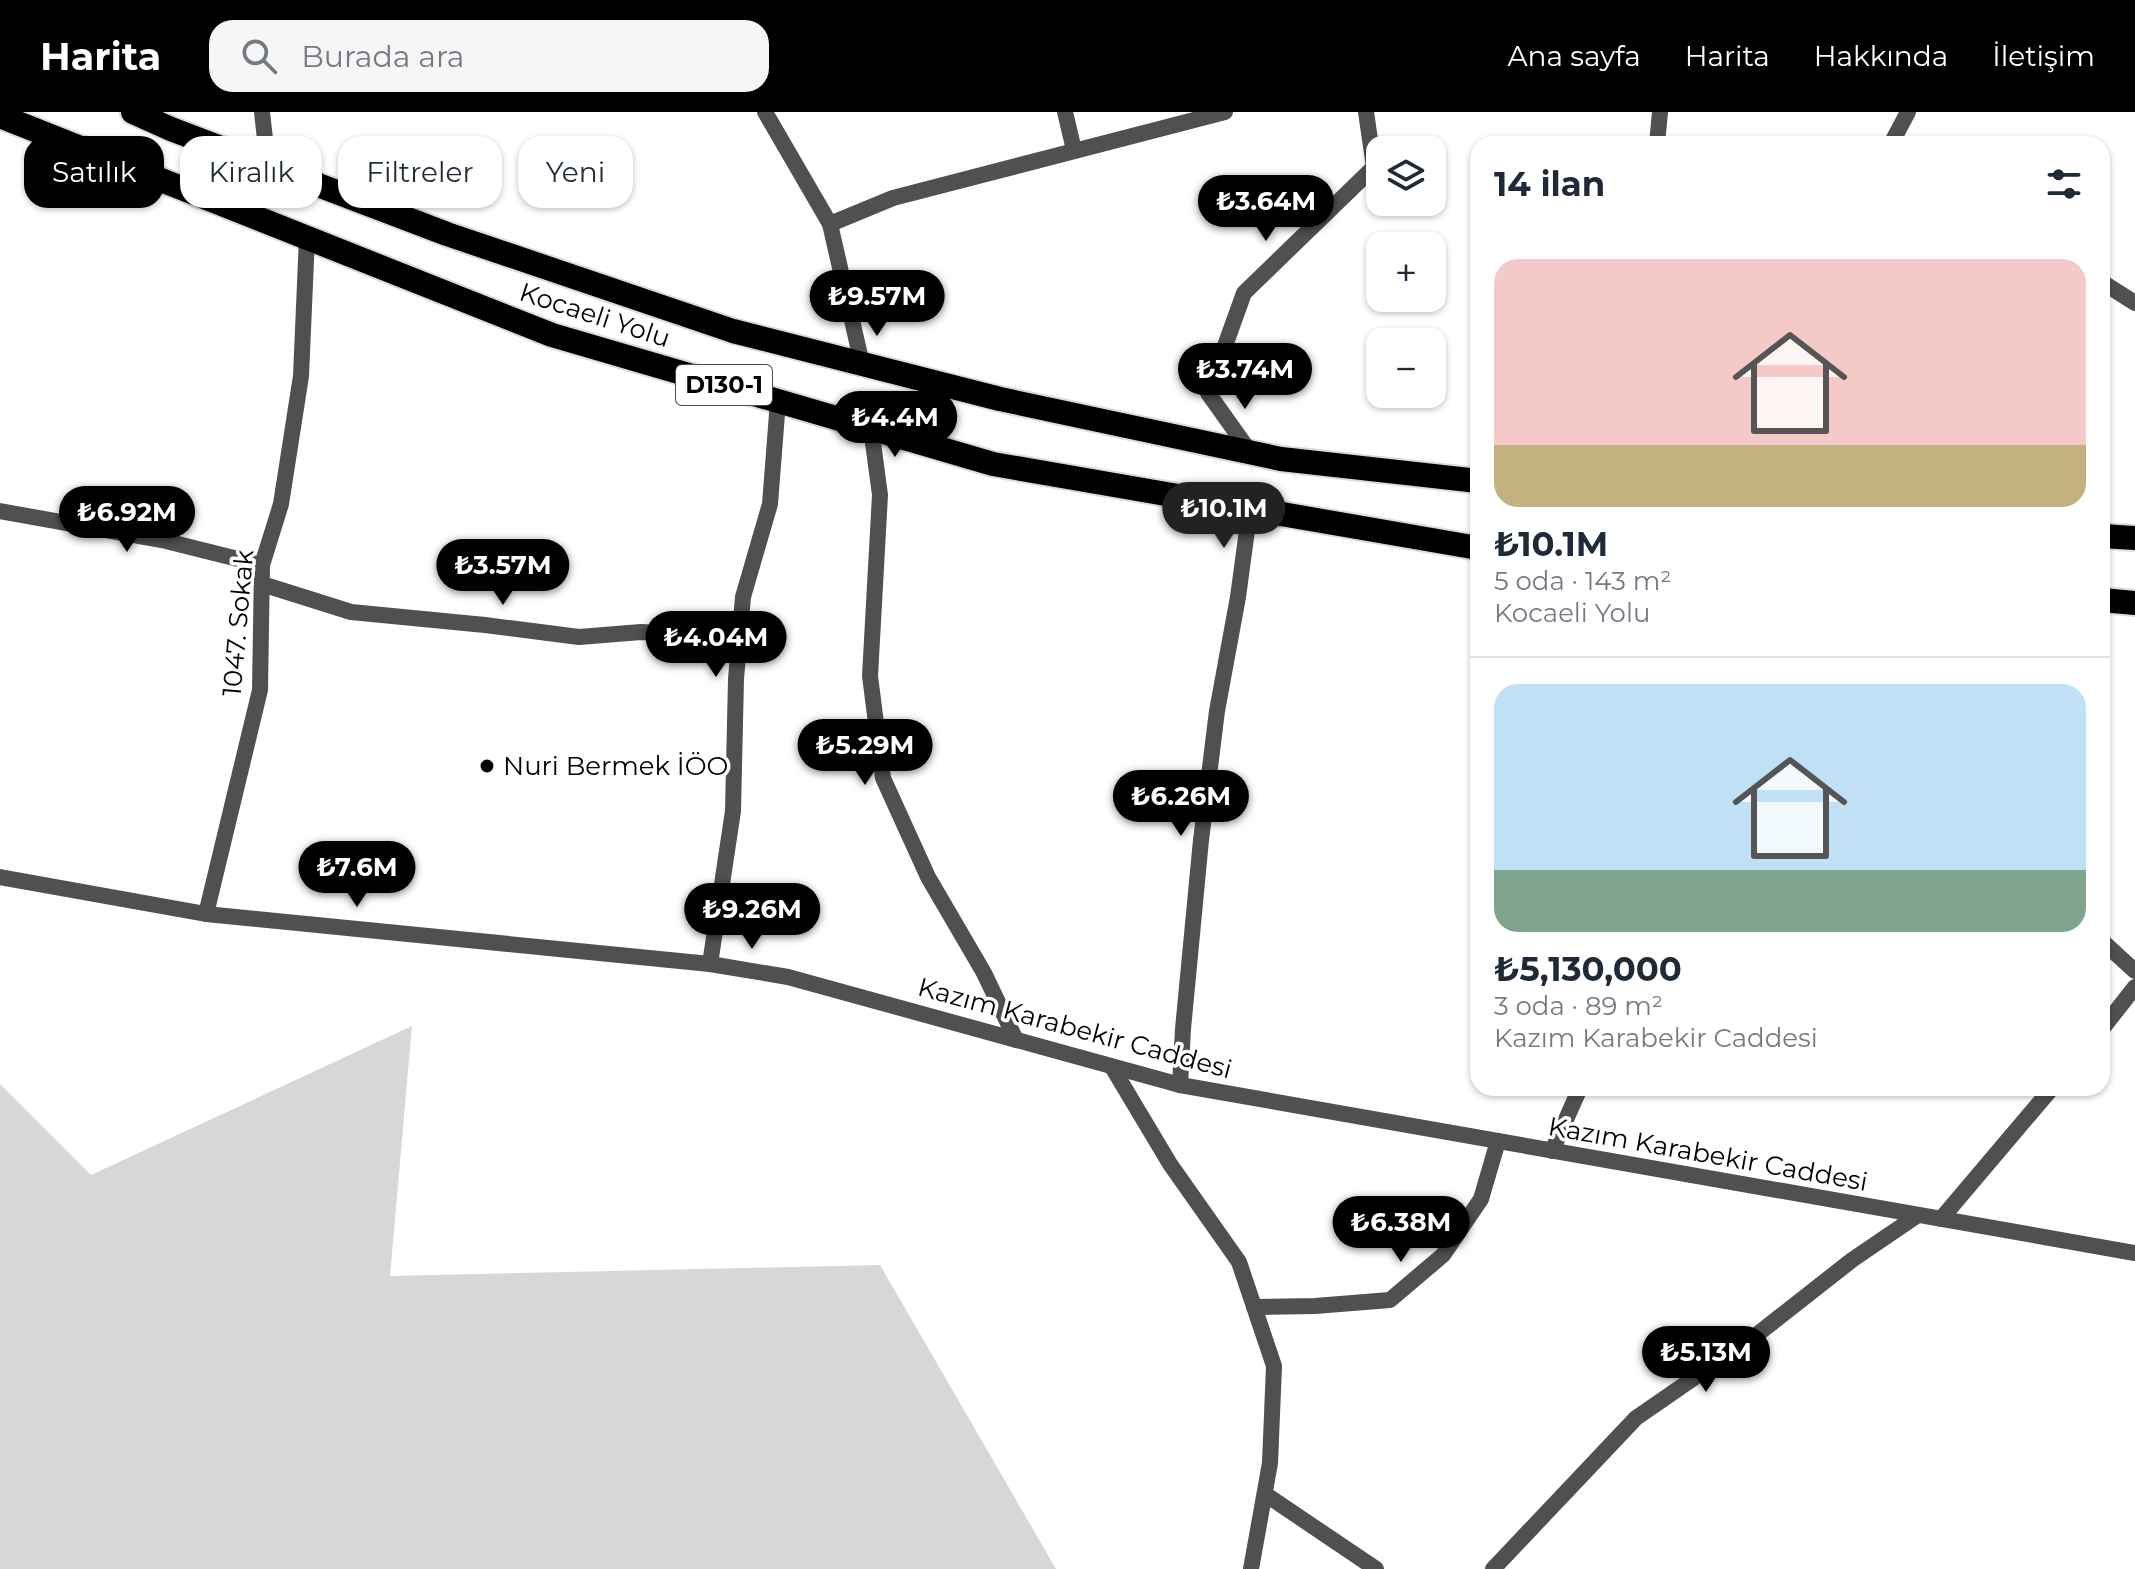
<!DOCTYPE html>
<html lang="tr">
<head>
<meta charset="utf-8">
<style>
  body { margin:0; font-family:Montserrat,sans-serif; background:#f6f6f7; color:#1f2937; height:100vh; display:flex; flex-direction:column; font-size:30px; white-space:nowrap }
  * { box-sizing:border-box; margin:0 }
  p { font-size:26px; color:#747a83 }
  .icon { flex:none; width:44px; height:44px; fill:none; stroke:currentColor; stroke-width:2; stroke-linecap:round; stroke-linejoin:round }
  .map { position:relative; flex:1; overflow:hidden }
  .details { position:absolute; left:1470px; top:24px; width:640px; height:960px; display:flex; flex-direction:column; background:#fff; border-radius:24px; box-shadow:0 2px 6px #0004 }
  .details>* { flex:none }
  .banner { position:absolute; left:24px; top:24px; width:760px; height:72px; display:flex; gap:16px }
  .buttons { position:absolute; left:1366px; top:24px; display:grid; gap:16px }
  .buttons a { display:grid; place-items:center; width:80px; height:80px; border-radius:16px; background:#fff; box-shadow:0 2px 6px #0004; font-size:40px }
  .price { position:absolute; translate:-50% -68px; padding:0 18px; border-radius:28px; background:#000; color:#fff; font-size:26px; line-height:52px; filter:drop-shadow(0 2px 4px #0008) }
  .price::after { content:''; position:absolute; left:50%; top:48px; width:24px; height:18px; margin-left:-12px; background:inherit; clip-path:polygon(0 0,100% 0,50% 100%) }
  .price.active { background:#222; color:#fff }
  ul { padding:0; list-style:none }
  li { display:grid; align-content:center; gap:16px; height:424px; padding:0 24px }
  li+li { border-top:2px solid #e0e1e3 }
  li span { display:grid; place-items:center; height:248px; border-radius:24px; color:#555 }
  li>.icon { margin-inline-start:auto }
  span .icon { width:144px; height:144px; fill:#fffc; stroke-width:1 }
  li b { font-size:34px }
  h2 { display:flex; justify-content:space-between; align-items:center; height:96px; padding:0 24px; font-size:34px }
  .pill { padding:0 28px; border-radius:24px; background:#fff; box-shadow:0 2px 6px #0004; font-size:28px; line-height:72px }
  .pill.active { background:#000; color:#fff }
  header { display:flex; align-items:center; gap:48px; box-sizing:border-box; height:112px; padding:0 40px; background:#000; color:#fff }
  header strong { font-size:38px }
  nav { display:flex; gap:44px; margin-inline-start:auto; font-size:28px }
  .search { width:560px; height:72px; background:#f6f6f7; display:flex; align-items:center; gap:20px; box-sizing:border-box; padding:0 28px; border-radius:24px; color:#747a83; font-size:30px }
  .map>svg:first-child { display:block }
</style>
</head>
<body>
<header>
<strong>Harita</strong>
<div class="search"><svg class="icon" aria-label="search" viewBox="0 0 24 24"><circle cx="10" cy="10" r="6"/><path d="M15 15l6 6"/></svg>Burada ara</div>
<nav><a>Ana sayfa</a><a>Harita</a><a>Hakkında</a><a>İletişim</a></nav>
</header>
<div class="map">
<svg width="2135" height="1457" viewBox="0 0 2135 1457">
  <rect width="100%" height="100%" fill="#fff"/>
  <path fill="#d7d7d7" d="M412,914L390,1164L880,1153L1056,1457H0V972L91,1063Z"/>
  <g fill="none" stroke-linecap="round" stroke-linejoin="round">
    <defs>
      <g id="highway">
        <path d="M133,0L171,17L447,122L733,219L1000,287L1281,347L1478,369"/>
        <path d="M0,4L552,223L778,289L993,352L1478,436"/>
        <path d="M2102,424L2135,426"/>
        <path d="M2102,488L2135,491"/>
      </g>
    </defs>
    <use href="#highway" stroke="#dbdbdb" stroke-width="28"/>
    <g stroke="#505050" stroke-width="16">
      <path d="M262,0L268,54"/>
      <path d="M765,0L830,112L862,252"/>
      <path d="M1065,0L1074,38"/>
      <path d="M1657,32L1660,0"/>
      <path d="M1891,32L1908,0"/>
      <path d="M830,112L893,86L1225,0"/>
      <path d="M2102,170L2135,191"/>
      <path d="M871,316L880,383L870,564L883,666L928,765L984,861L1016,928"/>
      <path d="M1250,340L1208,281L1244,181L1374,55L1366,0"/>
      <path d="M0,399L166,429L262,453"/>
      <path d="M262,472L351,500L485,513L579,525L641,520L740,525"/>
      <path d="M0,765L206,802L710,852L788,865L1180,973L2135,1141"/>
      <path d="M206,802L260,578L262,453L281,392L301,264L307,125"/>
      <path d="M2102,829L2135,859"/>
      <path d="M710,852L733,699L736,567L743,485L770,392L778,289"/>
      <path d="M2102,917L2135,875"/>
      <path d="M1112,955L1170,1052L1239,1150L1274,1254L1270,1351L1251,1457"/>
      <path d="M1180,973L1183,917L1201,728L1217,599L1238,485L1250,396"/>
      <path d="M1552,1039L1580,976"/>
      <path d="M1941,1107L2052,976"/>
      <path d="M1254,1195L1315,1194L1390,1188L1443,1143L1481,1087L1498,1029"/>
      <path d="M1265,1382L1376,1457"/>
      <path d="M1493,1457L1636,1306L1759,1221L1852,1148L1918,1103"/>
    </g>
    <use href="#highway" stroke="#000" stroke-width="24"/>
  </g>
  <circle fill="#000" stroke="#fff" stroke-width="3" cx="487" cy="654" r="8"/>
  <g text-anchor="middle" stroke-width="7" stroke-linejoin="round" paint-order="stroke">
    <rect fill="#fff" stroke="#4c4c4c" stroke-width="2" x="676" y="253" width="96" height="40" rx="6"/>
    <g font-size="24" font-weight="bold" fill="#000">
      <text x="724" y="281">D130-1</text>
    </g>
    <g font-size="26" fill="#000" stroke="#fff">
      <text transform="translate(595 203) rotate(18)" y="9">Kocaeli̇ Yolu</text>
      <text transform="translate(238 511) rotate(-85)" y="9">1047. Sokak</text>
      <text transform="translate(1075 916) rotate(15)" y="9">Kazım Karabekir Caddesi</text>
      <text transform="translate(1708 1042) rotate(10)" y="9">Kazım Karabekir Caddesi</text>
    </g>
    <g font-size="26" fill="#000" stroke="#fff" text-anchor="start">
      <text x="503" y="663">Nuri Bermek İÖO</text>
    </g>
  </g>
</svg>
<div class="buttons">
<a><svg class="icon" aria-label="layers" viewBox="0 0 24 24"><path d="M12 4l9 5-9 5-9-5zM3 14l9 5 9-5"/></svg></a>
<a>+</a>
<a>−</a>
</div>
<b class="price" style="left:1266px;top:131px">₺3.64M</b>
<b class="price" style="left:877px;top:226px">₺9.57M</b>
<b class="price" style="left:1245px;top:299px">₺3.74M</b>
<b class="price" style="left:895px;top:347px">₺4.4M</b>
<b class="price active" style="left:1224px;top:438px">₺10.1M</b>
<b class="price" style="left:127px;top:442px">₺6.92M</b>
<b class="price" style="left:503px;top:495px">₺3.57M</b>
<b class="price" style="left:716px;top:567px">₺4.04M</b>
<b class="price" style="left:865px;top:675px">₺5.29M</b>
<b class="price" style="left:1181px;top:726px">₺6.26M</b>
<b class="price" style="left:357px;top:797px">₺7.6M</b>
<b class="price" style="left:752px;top:839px">₺9.26M</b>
<b class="price" style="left:1401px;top:1152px">₺6.38M</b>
<b class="price" style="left:1706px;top:1282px">₺5.13M</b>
<div class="banner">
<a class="pill active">Satılık</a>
<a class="pill">Kiralık</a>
<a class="pill">Filtreler</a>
<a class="pill">Yeni</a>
</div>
<section class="details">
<h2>14 ilan<svg class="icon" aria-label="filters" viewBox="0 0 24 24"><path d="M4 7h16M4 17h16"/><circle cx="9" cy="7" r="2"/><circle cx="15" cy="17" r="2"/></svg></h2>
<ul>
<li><span style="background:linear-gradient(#f6c9c9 75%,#c2b280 0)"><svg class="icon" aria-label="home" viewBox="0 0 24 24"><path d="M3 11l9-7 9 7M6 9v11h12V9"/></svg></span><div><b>₺10.1M</b><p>5 oda · 143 m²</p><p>Kocaeli̇ Yolu</p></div></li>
<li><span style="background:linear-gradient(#bfe0f5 75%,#7fa58c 0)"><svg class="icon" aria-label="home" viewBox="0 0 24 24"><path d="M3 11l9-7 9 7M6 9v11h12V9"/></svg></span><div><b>₺5,130,000</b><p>3 oda · 89 m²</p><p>Kazım Karabekir Caddesi</p></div></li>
</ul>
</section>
</div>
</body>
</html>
